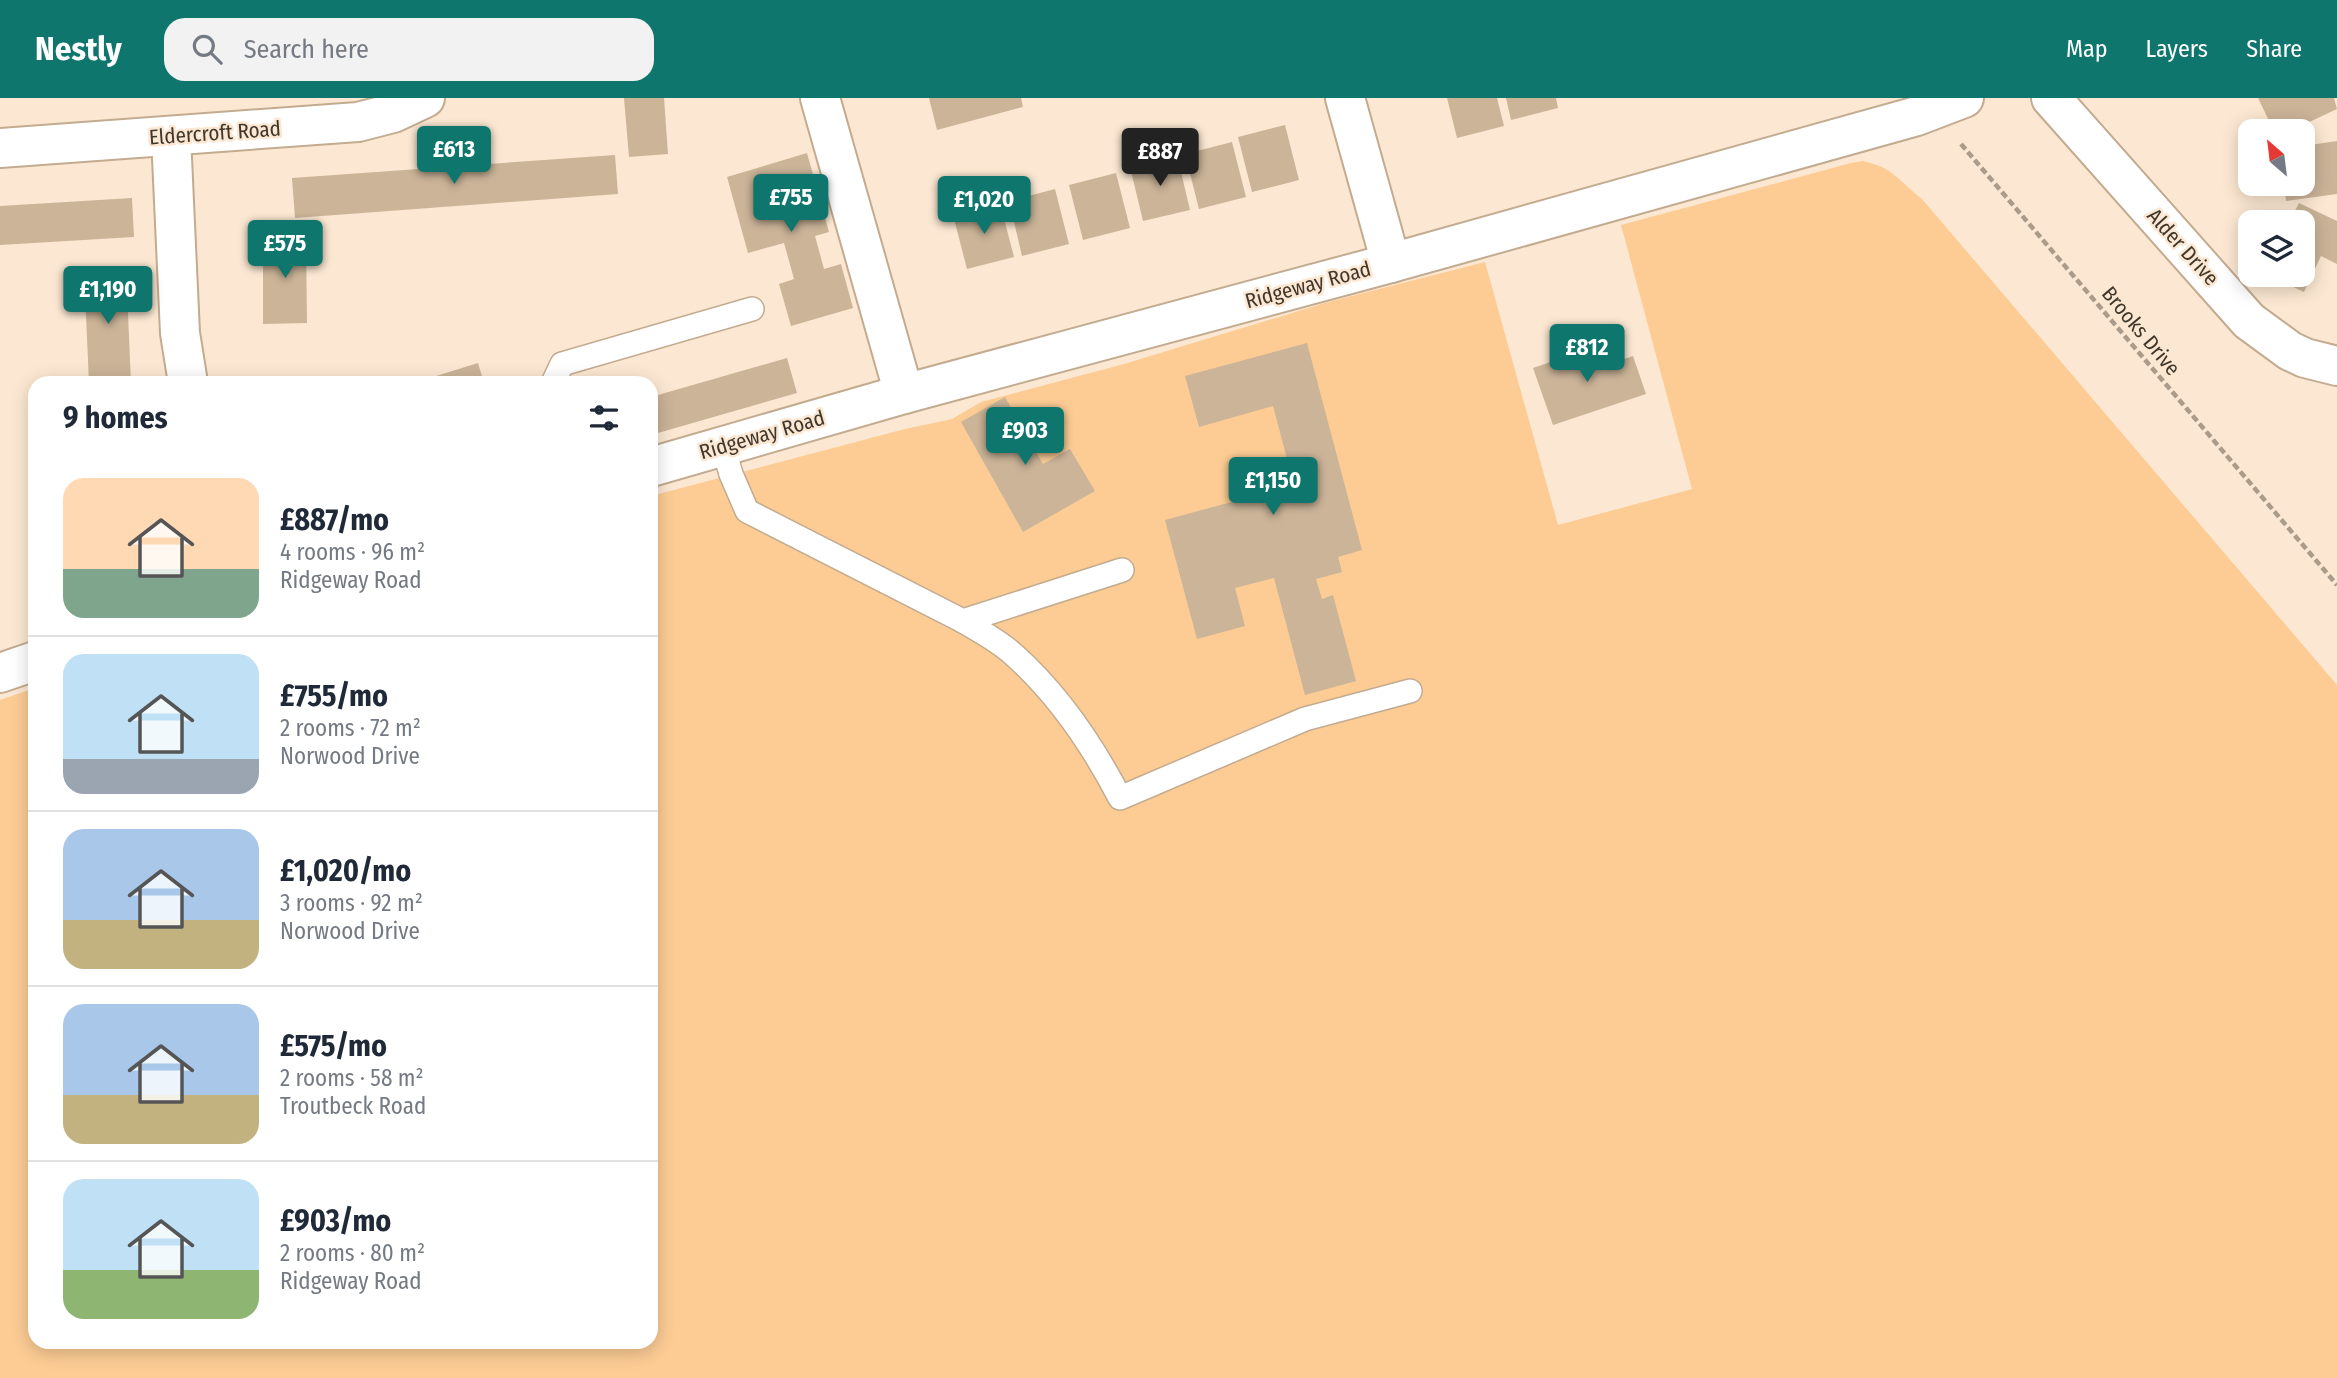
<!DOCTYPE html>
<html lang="en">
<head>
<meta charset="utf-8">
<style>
  body { margin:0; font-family:"Fira Sans Condensed",sans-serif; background:#f2f2f3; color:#1f2937; height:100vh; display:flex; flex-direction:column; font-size:26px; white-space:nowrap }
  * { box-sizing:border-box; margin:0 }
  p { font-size:23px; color:#747a83 }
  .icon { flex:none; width:38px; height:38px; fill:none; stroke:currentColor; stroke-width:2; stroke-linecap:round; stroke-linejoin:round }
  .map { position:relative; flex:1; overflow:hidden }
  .side { position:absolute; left:28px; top:278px; width:630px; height:973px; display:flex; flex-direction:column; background:#fff; border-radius:21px; box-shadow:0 4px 18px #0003 }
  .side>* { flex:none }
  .needle { width:46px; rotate:332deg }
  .tools { position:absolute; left:2238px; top:21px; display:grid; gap:14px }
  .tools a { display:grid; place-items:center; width:77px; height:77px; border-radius:14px; background:#fff; box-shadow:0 4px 18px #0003; font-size:35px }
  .price { position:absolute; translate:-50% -60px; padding:0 16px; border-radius:7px; background:#0f766e; color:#fff; font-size:23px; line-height:46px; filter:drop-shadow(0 2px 4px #0008) }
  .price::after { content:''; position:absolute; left:50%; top:42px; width:21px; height:16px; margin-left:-10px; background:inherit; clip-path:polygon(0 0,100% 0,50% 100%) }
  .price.selected { background:#222; color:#fff }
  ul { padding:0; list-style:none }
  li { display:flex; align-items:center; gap:21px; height:175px; padding:0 35px }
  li+li { border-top:2px solid #e0e1e3 }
  li span { display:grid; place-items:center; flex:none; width:196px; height:140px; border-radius:21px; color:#555 }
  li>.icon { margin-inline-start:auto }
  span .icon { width:84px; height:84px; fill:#fffc; stroke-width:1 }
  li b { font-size:30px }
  h2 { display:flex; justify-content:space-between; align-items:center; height:84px; padding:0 35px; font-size:30px }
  header { display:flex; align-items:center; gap:42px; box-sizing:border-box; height:98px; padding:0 35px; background:#0f766e; color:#fff }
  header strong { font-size:33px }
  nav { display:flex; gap:38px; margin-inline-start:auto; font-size:24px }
  .search { width:490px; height:63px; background:#f2f2f3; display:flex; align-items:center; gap:18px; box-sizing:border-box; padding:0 24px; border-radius:21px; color:#747a83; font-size:26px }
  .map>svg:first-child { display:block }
</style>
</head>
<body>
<header>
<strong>Nestly</strong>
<div class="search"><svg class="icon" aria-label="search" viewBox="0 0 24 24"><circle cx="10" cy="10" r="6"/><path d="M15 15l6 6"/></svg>Search here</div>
<nav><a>Map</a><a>Layers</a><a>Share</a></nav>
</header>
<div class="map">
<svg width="2337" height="1280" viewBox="0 0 2337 1280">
  <rect width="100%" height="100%" fill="#fce8d2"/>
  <path fill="#fccc94" d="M1863,63C1894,70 1899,83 1922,101L2337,587V1280H0V602L35,590V1244H651V398L905,331L952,321L981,304L1124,266L1328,204L1485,164L1558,427L1692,391L1621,127L1851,65Z"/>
  <g fill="#cbb498">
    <path d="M624,0H664L668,56L629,59Z"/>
    <path d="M929,0H1021L1023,9L937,32Z"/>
    <path d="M1447,0H1497L1504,28L1457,40Z"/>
    <path d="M1506,0H1556L1558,10L1511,22Z"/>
    <path d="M2258,0H2334L2337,11L2290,33H2274Z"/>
    <path d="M1285,27L1299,82L1252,94L1238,39Z"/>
    <path d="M2337,43V96L2286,103L2284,86H2303V48Z"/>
    <path d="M1232,44L1246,99L1199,111L1185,56Z"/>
    <path d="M807,55L829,134L815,138L824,171L841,166L853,210L791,228L779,186L794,181L784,145L748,155L727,79Z"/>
    <path d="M615,57L618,96L295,120L292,80Z"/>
    <path d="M1177,57L1190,112L1143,123L1130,69Z"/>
    <path d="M1116,75L1130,130L1083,142L1069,87Z"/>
    <path d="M1055,91L1069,146L1022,158L1009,103Z"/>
    <path d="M132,100L134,139L0,147V108Z"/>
    <path d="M1000,105L1014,159L967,171L953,117Z"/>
    <path d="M2299,105L2337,123V166L2321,158L2304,194L2267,177H2303V124H2289Z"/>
    <path d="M263,139H306L307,225L263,226Z"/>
    <path d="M126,169L131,285H89L84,172Z"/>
    <path d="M1307,245L1362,452L1338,459L1342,474L1316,481L1322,501L1333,497L1356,583L1305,597L1274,480L1235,490L1245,528L1197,541L1165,422L1294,387L1273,308L1199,329L1185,278Z"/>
    <path d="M1600,247L1607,267L1633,258L1646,296L1553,327L1533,270Z"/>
    <path d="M787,260L797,295L651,337V299Z"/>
    <path d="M478,265L484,285H421L420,283Z"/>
    <path d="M1005,299L1043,366L1070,351L1095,393L1023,434L961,324Z"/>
  </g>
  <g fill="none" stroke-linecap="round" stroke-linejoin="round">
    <defs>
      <g id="lane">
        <path d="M553,285L562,266L752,211"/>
        <path d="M723,348L731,376L747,413L963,523L1122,472"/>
        <path d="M963,523C980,533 999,543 1013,556C1058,596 1093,648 1120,700L1305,621L1410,593"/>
      </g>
      <g id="street">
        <path d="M820,0L904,296"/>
        <path d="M1345,0L1391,165"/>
        <path d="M2051,0L2249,223L2290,253L2305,260L2337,268"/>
        <path d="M171,38L180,235L188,285"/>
        <path d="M0,50L358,24L393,15L425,0"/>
        <path d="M651,369L904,296L1391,165L1917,18L1964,0"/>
        <path d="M0,575L35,563"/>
      </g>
    </defs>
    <use href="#lane" stroke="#c3ab90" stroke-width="26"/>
    <use href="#street" stroke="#c3ab90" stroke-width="42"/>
    <path stroke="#aa9b8a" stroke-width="4.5" stroke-dasharray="7 3.5" stroke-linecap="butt" d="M1961,46L2337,487"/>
    <use href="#lane" stroke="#fff" stroke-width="23"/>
    <use href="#street" stroke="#fff" stroke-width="38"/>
  </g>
  <g text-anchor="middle" stroke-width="5" stroke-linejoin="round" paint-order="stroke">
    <g font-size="21" fill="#40372c" stroke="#fce8d2">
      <text transform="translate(215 35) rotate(-4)" y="7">Eldercroft Road</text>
      <text transform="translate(2183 149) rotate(48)" y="7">Alder Drive</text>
      <text transform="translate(1308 187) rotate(-15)" y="7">Ridgeway Road</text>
      <text transform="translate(2141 233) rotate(50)" y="7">Brooks Drive</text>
      <text transform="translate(762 337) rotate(-16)" y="7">Ridgeway Road</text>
    </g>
  </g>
</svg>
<div class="tools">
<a><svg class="needle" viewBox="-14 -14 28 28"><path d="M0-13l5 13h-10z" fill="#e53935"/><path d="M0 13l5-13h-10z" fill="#747a83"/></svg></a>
<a><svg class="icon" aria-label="layers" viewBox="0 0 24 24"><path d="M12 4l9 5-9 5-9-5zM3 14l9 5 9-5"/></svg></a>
</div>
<b class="price" style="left:454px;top:88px">£613</b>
<b class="price selected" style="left:1160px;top:90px">£887</b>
<b class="price" style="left:791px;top:136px">£755</b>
<b class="price" style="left:984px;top:138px">£1,020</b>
<b class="price" style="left:285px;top:182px">£575</b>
<b class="price" style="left:108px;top:228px">£1,190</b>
<b class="price" style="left:1587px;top:286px">£812</b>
<b class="price" style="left:1025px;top:369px">£903</b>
<b class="price" style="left:1273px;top:419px">£1,150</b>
<section class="side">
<h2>9 homes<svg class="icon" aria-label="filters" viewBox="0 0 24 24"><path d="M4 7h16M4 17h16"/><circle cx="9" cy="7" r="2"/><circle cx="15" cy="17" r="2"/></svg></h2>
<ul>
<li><span style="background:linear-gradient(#ffd9b3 65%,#7fa58c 0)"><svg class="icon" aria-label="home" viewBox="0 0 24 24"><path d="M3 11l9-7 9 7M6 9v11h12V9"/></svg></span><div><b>£887/mo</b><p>4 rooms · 96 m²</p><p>Ridgeway Road</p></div></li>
<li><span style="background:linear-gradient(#bfe0f5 75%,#9aa5b1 0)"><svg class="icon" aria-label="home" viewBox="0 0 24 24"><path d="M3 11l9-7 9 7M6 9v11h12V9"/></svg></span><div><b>£755/mo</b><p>2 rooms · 72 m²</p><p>Norwood Drive</p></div></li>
<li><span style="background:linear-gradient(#a9c7e8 65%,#c2b280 0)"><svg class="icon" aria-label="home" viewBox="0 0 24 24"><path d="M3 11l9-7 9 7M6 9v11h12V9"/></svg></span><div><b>£1,020/mo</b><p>3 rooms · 92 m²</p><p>Norwood Drive</p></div></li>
<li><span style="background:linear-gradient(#a9c7e8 65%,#c2b280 0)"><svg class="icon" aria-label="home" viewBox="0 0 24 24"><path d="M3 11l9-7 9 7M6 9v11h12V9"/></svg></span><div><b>£575/mo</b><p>2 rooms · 58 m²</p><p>Troutbeck Road</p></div></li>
<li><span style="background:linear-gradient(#bfe0f5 65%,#8fb573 0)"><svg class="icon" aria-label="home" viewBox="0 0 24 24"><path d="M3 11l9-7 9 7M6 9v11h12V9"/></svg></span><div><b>£903/mo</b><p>2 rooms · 80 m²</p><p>Ridgeway Road</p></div></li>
</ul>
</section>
</div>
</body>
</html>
